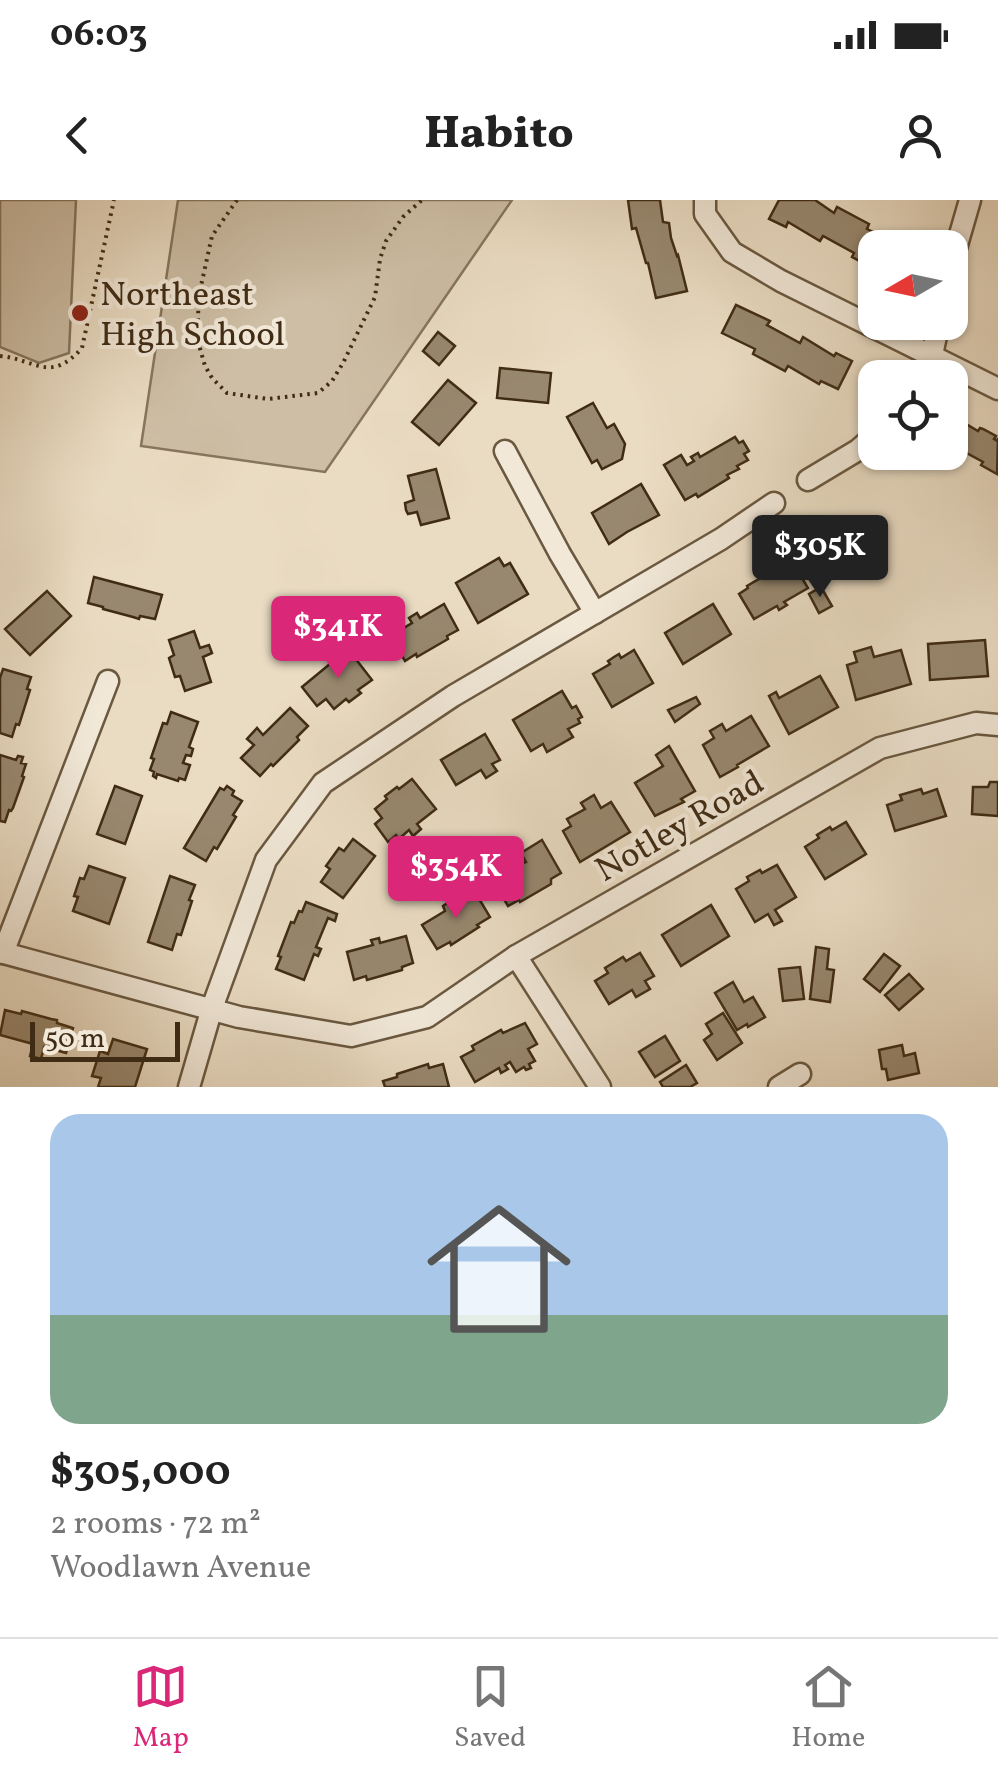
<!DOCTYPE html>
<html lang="en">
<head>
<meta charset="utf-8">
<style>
  body { margin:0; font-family:Vollkorn,serif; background:#f6f6f6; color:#222; height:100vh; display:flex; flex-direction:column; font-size:38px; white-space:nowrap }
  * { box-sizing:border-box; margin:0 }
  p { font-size:32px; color:#767676 }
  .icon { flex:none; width:55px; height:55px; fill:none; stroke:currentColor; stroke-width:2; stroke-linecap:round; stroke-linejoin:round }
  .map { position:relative; height:887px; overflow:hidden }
  .sheet { display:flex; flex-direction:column; background:#fff; flex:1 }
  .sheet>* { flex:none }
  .needle { width:65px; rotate:261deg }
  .controls { position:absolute; left:858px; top:30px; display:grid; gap:20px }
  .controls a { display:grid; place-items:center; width:110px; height:110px; border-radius:20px; background:#fff; box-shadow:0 2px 8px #0004; font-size:50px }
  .scale { position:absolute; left:30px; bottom:25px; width:150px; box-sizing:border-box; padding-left:10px; border:5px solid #402c15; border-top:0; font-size:28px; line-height:35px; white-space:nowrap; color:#402c15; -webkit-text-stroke:8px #f1e8d8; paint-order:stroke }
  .price { position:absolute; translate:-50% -85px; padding:0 22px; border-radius:10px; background:#db2777; color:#fff; font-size:32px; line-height:65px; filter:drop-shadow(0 2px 5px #0008) }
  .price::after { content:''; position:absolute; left:50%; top:60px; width:30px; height:22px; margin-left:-15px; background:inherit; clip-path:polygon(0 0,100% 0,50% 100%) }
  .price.active { background:#222; color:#fff }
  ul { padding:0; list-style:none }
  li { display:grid; align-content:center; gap:20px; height:530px; padding:0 50px }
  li+li { border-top:2px solid #e0e0e0 }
  li span { display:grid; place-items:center; height:310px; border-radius:30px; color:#555 }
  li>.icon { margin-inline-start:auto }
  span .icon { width:180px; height:180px; fill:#fffc; stroke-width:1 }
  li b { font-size:42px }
  .status { display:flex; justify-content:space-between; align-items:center; height:70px; padding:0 50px; background:#fff; direction:ltr }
  .status svg { height:28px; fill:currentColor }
  header { display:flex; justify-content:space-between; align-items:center; height:130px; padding:0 50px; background:#fff; font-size:45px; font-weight:800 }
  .tab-bar { display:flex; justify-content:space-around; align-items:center; height:140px; border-top:2px solid #e0e0e0; background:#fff; font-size:28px; color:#767676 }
  .tab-bar a { display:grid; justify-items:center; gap:5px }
  .tab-bar .active { color:#db2777 }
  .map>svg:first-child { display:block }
</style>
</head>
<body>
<div class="status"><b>06:03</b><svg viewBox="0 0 49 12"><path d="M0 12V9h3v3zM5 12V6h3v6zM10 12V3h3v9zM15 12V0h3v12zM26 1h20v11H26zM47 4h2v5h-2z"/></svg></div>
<header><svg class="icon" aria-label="back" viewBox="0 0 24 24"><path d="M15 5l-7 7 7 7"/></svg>Habito<svg class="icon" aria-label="person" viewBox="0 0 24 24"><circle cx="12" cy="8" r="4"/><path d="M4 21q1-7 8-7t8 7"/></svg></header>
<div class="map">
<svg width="998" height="887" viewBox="0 0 998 887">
  <rect width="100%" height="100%" fill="#eadcc3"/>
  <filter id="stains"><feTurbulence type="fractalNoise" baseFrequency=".002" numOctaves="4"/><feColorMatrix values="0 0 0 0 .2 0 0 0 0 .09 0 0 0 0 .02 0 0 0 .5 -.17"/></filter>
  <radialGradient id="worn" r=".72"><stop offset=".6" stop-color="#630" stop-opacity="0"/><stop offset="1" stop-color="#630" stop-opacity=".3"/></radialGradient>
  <g fill="#cdbea5" stroke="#86755d" stroke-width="2.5">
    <path d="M0,0H76L69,153L39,163L0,147Z"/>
    <path d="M178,0H512L325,272L141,246Z"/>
  </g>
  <g fill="#98886f" stroke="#402c15" stroke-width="2.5">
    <path d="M628,0H660L663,22L669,23L671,38L677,56L678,55L687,91L656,98L648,63H646L636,28L632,29Z"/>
    <path d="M779,0H815L834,13L837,7L869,24L867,29L900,45L899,48H875V67L870,64L869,66L852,57L854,53L823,36L820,41L788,22L786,27L769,19Z"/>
    <path d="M736,105L770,121L767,125L800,143L803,137L834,156L836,153L852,161L838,189L821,181L819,184L788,166L785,171L753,154L755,149L722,133Z"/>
    <path d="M438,132L455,146L439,165L423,151Z"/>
    <path d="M500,168L551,173L548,203L497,198Z"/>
    <path d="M448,180L476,203L439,245L412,222Z"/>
    <path d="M593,203L607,228L614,224L625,244L622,259L602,269L597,260L592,263L567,217Z"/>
    <path d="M956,218L978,231L980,228L983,229L996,236L994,239L997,241L998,238L997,274L981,265L983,262L950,244V229Z"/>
    <path d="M735,237L739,243L743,241L749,251L744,254L748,260L737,266L739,269L727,275L729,278L698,297L696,294L685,300L664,265L681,255L687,265L694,261L691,257L698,253L700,257Z"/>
    <path d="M436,269L449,318L421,325L417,312L408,314L406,310L405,303L414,300L408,276Z"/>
    <path d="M641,284L659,315L627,332L609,344L592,313Z"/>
    <path d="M860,319L867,330L877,324L884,337L874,342L879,352L838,376L833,368L824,373L815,358L824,352L819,343L832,335L830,332L844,323L846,327Z"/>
    <path d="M499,358L504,366L510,363L528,394L478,423L456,383Z"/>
    <path d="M793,363L808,388L784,402L787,405L779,410L777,406L754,419L739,394L748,388L747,386L781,366L783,368Z"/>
    <path d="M94,377L162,395L155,419L140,416L139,419L133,417L103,409V407L88,403Z"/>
    <path d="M821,387L832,406L819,413L809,394Z"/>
    <path d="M47,391L71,416L30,455L5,429Z"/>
    <path d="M444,404L458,430L447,436L448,439L417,457L416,454L405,461L390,436L412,423L409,418L417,413L420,418Z"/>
    <path d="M713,404L731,434L683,464L665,433Z"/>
    <path d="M194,431L200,448L209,445L212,453L203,457L211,482L185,491L180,476L175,477L169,458L174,455L169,440Z"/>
    <path d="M985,440L988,476L930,480L928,444Z"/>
    <path d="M871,447L874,457L901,450L911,484L856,500L847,465L857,462L854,452Z"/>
    <path d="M348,449L372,480L358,490L361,493L349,502L346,499L334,509L326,499L317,506L302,487Z"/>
    <path d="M634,450L653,483L612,507L593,474L610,464L608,461L614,457L619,454L621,458Z"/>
    <path d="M3,469L31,477L27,489L30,490L19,525L16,524L12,537L0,533V478Z"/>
    <path d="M820,476L838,507L789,534L769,496L776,492L779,498Z"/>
    <path d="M562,491L572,508L576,506L582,517L578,519L580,523L568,529L573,537L547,552L543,544L531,551L513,520Z"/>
    <path d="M696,497L700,504L675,522L668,510Z"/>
    <path d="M290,508L308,526L297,537L299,540L273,566L271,564L260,576L241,558L254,545L247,539L257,528L263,535Z"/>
    <path d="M171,512L198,522L189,547L193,549L191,556L186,555L183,563L190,565L185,580L179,578L178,581L157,574L156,578L153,576L154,572L150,570L154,559L151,558L161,529L163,523L167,524Z"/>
    <path d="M751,516L769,546L737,565L738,567L720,577L703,545L714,538L710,531L722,524L726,531Z"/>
    <path d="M485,534L500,560L492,564L497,571L486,578L481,570L456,585L441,560Z"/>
    <path d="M669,546L695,591L681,599L684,602L655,616L635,583L663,566L656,555Z"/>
    <path d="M0,555L16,560L18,556L23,557L21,563L26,564L22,576L24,577L13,608L11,611L9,610L5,622L0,621Z"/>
    <path d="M412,579L436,609L417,624L421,629L413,636L409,630L399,639L396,635L388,642L375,624L382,618L375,609L387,599L385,596L397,587L399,589Z"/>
    <path d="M990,582H998V616L972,614L973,587H988Z"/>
    <path d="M115,586L142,596L125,644L97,634Z"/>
    <path d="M227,586L234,591L232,595L242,601L233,615L236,617L217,649L214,647L206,661L184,648L220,588L224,590Z"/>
    <path d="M921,589L923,594L937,589L946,616L895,631L887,605L902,600L900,595Z"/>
    <path d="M594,595L601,608L611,602L630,632L580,662L563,631L571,626L567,619L585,609L581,603Z"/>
    <path d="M846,622L866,654L825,679L805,647L819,638L817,635L830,627L832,630Z"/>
    <path d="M353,639L375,656L343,698L321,682L330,669L326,666L339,648L344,651Z"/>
    <path d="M542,640L561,673L551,679V684L520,702L519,700L508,706L493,681L516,667L513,663L520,659L523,663L526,662L521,653Z"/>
    <path d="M777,665L796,697L775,710L782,721L774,725L768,714L755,722L736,689L749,681L747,677L760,670L762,673Z"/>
    <path d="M89,666L125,678L109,724L73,711L78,697L74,696L80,678L84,679Z"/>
    <path d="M170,676L195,685L189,700L192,701L181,735L177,734L172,750L148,742Z"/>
    <path d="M475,692L490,717L477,725L479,727L451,745L450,742L437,749L422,725L445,711L443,706L449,702L452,706Z"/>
    <path d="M306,702L337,714L335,721L328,718L316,747L321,749L318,756L314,754L304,780L276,769L281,757L278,756L291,722L294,723L299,711L302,712Z"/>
    <path d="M711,705L729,736L681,766L662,735Z"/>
    <path d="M406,736L413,763L402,767V770L367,780L366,776L354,780L347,752L373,745L371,740L379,738L380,743Z"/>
    <path d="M816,747L829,749L827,769L834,770L830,802L810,799Z"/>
    <path d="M640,753L654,776L645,781L650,789L636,797L632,790L609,804L595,781L608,773L605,768L623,757L626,761Z"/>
    <path d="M884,754L900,766L880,792L864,779Z"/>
    <path d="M800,767L804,799L783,801L779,769Z"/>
    <path d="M909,774L923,789L899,810L885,795Z"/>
    <path d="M733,782L744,802L753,797L765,817L748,827L747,824L737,830L715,793Z"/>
    <path d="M5,810L21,814L22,811L51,819L57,820V823L73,828L66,853L44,847L41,859L30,856L33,844L0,835Z"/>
    <path d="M723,813L742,843L717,860L704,840L712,834L706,824Z"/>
    <path d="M525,823L537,844L528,849L535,861L529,864L531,868L526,870L524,867L516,872L510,862L505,865L508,869L501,873L499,868L475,882L461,857L474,850L472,846L501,830L503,833Z"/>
    <path d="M665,836L680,861L655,877L639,852Z"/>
    <path d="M113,839L147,849L135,887H98L101,878L92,876L100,851L108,854Z"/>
    <path d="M902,845L904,856L915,853L919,873L888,880L886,869H882L879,850Z"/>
    <path d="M428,864L429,868L443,864L449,887H385L383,881L397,877V874Z"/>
    <path d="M686,865L697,883L690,887H663L660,882Z"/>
  </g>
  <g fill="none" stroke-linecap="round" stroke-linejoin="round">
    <defs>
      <g id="street">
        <path d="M705,0V14L732,52L781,81L998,189"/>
        <path d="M950,69L970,0"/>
        <path d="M920,178L932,155L939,122"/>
        <path d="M505,251L560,354L595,413"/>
        <path d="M808,280L858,250L875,235"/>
        <path d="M0,752L239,817L351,836L427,817L516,756L880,548L976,523L998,525"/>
        <path d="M3,753L108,481"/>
        <path d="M516,756L600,887"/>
        <path d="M189,887L212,808L266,660L323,583L453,496L721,339L774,303"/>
        <path d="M779,887L800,874"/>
      </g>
    </defs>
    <use href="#street" stroke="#6a5840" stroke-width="25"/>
    <g stroke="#402c15" stroke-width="4" stroke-dasharray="2.5 5" stroke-linecap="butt">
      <path d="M237,0L212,36L199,95L197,138L205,166L212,178L227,193L268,199L318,193L332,181L343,163L375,97L380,59L386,41L403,17L422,0"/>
      <path d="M0,156C35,159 50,184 82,148L114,0"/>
    </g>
    <use href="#street" stroke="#f1e8d8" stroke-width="20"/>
  </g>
  <circle fill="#8f2418" stroke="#f1e8d8" stroke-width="4" cx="80" cy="113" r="10"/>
  <g text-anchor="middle" stroke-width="8" stroke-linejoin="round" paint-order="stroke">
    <g font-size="35" fill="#402c15" stroke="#f1e8d8" text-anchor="start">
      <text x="100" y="105">Northeast<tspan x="100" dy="40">High School</tspan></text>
    </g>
    <g font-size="35" fill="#402c15" stroke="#f1e8d8">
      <text transform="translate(679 625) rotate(-30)" y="12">Notley Road</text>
    </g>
  </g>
  <rect width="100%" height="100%" filter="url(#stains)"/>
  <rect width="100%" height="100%" fill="url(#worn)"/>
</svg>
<div class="controls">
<a><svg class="needle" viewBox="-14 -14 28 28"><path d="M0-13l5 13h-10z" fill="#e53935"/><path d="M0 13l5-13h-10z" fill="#767676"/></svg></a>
<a><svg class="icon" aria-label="locate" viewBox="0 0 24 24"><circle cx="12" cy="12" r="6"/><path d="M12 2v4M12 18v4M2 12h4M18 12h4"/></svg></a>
</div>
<div class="scale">50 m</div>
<b class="price active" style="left:820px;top:400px">$305K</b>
<b class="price" style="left:338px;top:481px">$341K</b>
<b class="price" style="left:456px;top:721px">$354K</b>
</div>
<section class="sheet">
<ul>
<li><span style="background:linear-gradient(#a9c7e8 65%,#7fa58c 0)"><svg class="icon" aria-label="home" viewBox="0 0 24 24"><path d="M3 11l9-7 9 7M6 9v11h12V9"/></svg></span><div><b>$305,000</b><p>2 rooms · 72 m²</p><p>Woodlawn Avenue</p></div></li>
</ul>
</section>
<nav class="tab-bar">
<a class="active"><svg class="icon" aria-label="map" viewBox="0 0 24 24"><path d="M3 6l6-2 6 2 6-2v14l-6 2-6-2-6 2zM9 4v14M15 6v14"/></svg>Map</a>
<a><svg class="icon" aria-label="saved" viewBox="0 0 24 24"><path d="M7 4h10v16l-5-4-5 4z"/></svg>Saved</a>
<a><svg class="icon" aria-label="home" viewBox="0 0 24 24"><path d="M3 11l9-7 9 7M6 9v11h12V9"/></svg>Home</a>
</nav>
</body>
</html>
